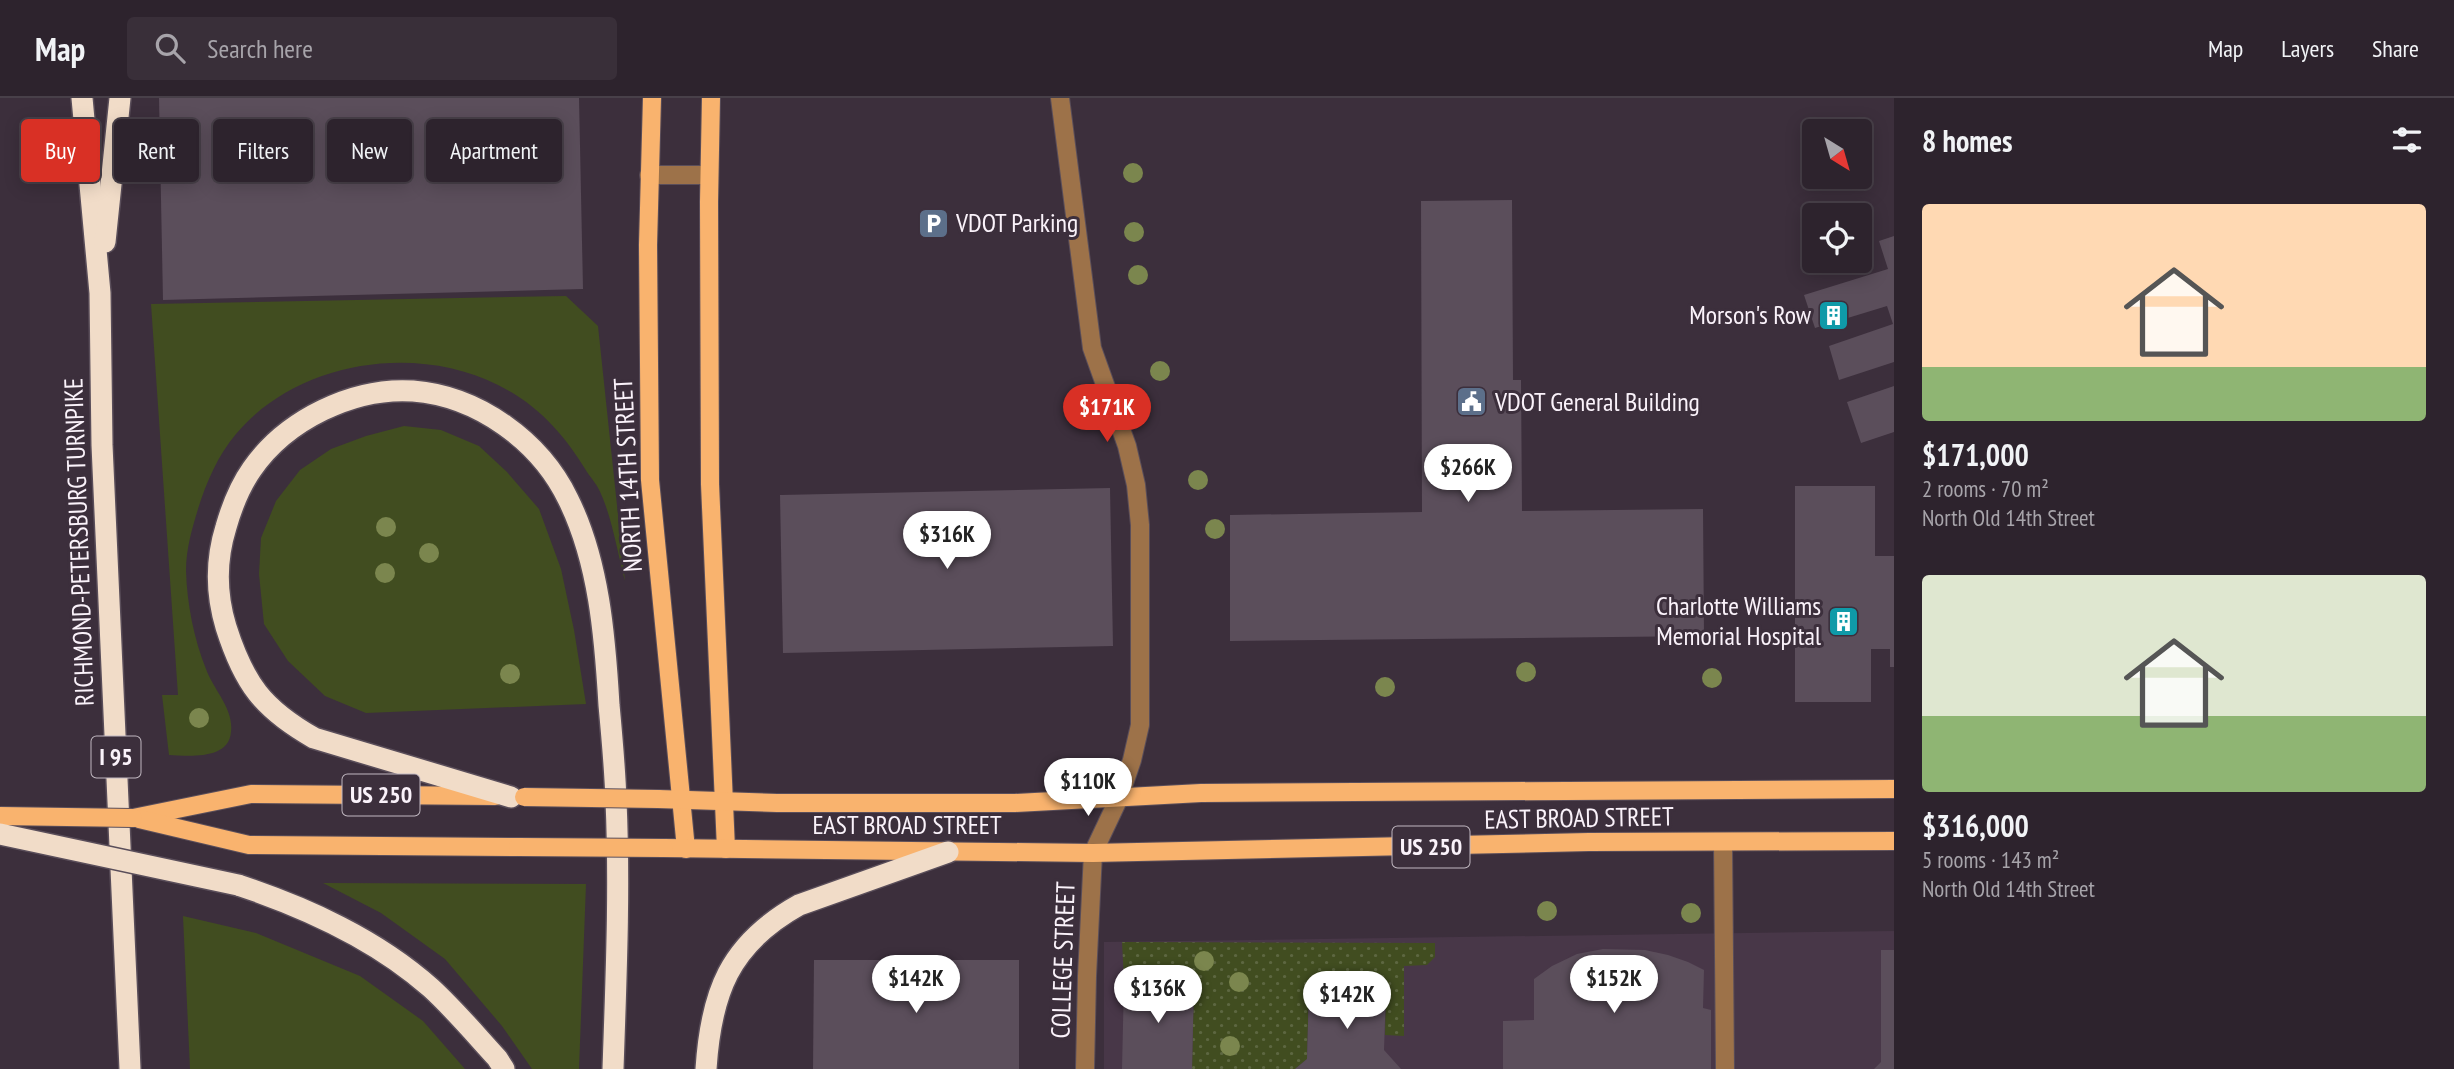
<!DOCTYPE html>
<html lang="en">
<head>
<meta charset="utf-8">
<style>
  body { margin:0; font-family:"PT Sans Narrow",sans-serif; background:#392f39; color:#f1f3f6; height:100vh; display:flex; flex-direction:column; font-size:26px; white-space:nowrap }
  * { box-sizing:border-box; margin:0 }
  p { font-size:23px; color:#a7a4aa }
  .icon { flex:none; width:38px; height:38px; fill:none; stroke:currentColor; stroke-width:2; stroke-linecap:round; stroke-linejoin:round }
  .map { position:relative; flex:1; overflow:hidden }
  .details { display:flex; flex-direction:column; background:#2d232d; width:560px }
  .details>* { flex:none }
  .guide { position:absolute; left:21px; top:21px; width:665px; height:63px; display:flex; gap:14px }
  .needle { width:46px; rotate:143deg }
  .buttons { position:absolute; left:1802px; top:21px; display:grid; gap:14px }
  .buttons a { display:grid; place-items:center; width:70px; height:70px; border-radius:7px; background:#2d232d; box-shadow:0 4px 18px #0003,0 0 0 2px #484049; font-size:35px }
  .price { position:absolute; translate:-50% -60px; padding:0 16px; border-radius:24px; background:#fff; color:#222; font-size:23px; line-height:46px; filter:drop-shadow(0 2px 4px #0008) }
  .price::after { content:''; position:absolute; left:50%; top:42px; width:21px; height:16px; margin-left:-10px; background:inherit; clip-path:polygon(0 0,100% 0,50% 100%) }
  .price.active { background:#d93025; color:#fff }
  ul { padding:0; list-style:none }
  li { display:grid; align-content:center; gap:14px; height:371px; padding:0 28px }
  li span { display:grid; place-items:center; height:217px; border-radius:7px; color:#555 }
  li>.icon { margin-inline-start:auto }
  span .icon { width:126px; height:126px; fill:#fffc; stroke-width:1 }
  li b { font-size:30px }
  h2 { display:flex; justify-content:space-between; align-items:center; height:84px; padding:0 28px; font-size:30px }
  .chip { padding:0 24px; border-radius:7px; background:#2d232d; box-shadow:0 4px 18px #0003,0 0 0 2px #484049; font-size:24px; line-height:63px }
  .chip.active { background:#d93025; color:#fff }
  header { display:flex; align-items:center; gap:42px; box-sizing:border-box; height:98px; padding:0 35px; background:#2d232d; border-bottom:2px solid #484049 }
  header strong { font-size:33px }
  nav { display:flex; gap:38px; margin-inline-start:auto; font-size:24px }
  .search { width:490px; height:63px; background:#392f39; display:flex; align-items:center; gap:18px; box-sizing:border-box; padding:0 24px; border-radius:7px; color:#a7a4aa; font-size:26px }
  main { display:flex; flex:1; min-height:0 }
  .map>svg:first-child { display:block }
</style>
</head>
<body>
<header>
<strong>Map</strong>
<div class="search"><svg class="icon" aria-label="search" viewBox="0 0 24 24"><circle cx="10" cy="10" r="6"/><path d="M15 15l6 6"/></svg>Search here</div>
<nav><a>Map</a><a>Layers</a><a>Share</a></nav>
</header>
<main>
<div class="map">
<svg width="1894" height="971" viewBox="0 0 1894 971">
  <defs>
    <pattern id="park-dots" width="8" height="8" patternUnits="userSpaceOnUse" patternTransform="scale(1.75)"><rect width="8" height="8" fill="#414d20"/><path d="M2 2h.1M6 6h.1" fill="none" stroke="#5d6741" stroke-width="1.8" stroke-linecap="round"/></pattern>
  </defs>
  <rect width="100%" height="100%" fill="#3c2f3c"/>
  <path fill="#483748" d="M1894,833V971H1104V844Z"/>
  <g fill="#414d20">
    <path d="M566,198L598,228L625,483C618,457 612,420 601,396C598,388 592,381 587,374C564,336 538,307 498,287C415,245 297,263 236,336C218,357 206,385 198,411C192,431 186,451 186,473C187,506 194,541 206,571C213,591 234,611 231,634C229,662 189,658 169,657L162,597H178L151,206Z"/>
    <path d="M404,328L441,332L479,348L507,374L539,411L561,471L574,532L586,606L366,615L325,598L288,563L264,526L259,476L261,440L276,403L300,372L331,351L366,338Z"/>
    <path d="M323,785L586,786L579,971H532L502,928L445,861L381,815Z"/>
    <path d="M183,818L256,835L360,878L423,923L465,971H190Z"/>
  </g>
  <path fill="url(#park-dots)" d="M1122,844L1435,845V859L1427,867L1404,868V938L1385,937L1386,893L1309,891L1307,961L1295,971H1192L1194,884L1124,883Z"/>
  <g fill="#5b4e5b">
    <path d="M159,0H579L583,191L163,202Z"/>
    <path d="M1512,102L1513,282H1521L1522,413L1703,411L1704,538L1230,543V417L1422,414L1421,103Z"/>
    <path d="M1894,138V264L1839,282L1829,248L1893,226L1887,208L1815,230L1804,197L1888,171L1879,143Z"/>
    <path d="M1894,288V334L1861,345L1847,304Z"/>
    <path d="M1795,388H1875V458H1894V569H1890V551H1871V604H1795Z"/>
    <path d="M1110,390L1113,548L783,555L780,397Z"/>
    <path d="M1603,851L1645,852L1668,857L1688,864L1704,872L1703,910L1711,912V971H1503V923L1534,922V881L1552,868L1577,856Z"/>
    <path d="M1881,852H1894V971H1874L1881,964Z"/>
    <path d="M814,862H1019V971H813Z"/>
    <path d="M1124,883L1194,884L1192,971H1122Z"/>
    <path d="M1309,891L1386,893L1384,952L1401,971H1295L1307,961Z"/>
  </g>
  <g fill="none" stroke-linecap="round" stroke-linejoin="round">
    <defs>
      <g id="minor">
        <path d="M1060,0L1092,250L1127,348L1136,387L1140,427V627L1132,662L1119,700L1093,755L1087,878L1085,971"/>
        <path d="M649,77H709"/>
        <path d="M1723,745L1725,971"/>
      </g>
      <g id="major">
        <path d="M652,0L648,147L650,382L686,751"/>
        <path d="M711,0L709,104L710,386L726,751"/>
        <path d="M658,701L777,705H1015L1201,695L1894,691"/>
        <path d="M133,720L251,696L495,698"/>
        <path d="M139,721L249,747L518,749"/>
        <path d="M664,750L1093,755L1589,744L1894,743"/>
      </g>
      <g id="highway">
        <path d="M82,0L100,195L102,347L130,971"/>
        <path d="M105,144L120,0"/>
        <path d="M511,699L314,640C263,611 244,586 226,529C216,496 216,461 226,429C232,408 240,388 252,371C286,322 353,289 413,293C478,298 540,343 568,401C599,463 605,539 609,607C612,639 615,671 616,703C620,792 616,882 613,971"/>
        <path d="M238,787C307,810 376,841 431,890C454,911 475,936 497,960L504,971"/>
        <path d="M706,971C711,895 729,846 799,807L948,754"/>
      </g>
    </defs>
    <use href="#minor" stroke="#5a4e5a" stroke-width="20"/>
    <use href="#major" stroke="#5a4e5a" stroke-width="20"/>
    <use href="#highway" stroke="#5a4e5a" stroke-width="24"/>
    <use href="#minor" stroke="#9d7249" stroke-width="18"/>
    <use href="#major" stroke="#f9b36e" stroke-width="18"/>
    <use href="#highway" stroke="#f1dcc8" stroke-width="21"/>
    <defs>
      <g id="major-bridge">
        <path d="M524,699L658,701"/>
        <path d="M0,718L133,720"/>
        <path d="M518,749L664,750"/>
      </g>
      <path id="highway-bridge" d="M0,736L238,787"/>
    </defs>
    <use href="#major-bridge" stroke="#5a4e5a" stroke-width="20" stroke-linecap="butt"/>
    <use href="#highway-bridge" stroke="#5a4e5a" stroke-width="24" stroke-linecap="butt"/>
    <use href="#major-bridge" stroke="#f9b36e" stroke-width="18"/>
    <use href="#highway-bridge" stroke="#f1dcc8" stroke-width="21"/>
  </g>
  <g fill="#7b864e">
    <circle cx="1133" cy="75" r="10"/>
    <circle cx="1134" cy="134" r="10"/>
    <circle cx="1138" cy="177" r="10"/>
    <circle cx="1160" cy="273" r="10"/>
    <circle cx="1198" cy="382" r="10"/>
    <circle cx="386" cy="429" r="10"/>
    <circle cx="1215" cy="431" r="10"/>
    <circle cx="429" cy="455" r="10"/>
    <circle cx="385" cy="475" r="10"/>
    <circle cx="1526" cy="574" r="10"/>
    <circle cx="510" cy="576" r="10"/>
    <circle cx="1712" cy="580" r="10"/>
    <circle cx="1385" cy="589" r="10"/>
    <circle cx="199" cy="620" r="10"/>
    <circle cx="1547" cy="813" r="10"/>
    <circle cx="1691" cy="815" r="10"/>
    <circle cx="1204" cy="863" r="10"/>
    <circle cx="1239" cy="884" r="10"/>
    <circle cx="1230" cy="948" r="10"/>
  </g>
  <defs>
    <symbol id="parking-square" viewBox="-11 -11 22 22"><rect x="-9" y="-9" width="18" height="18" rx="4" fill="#5c6f8a" stroke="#3c2f3c"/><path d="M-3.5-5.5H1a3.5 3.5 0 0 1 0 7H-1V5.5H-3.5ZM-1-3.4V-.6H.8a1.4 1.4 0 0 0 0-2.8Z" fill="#fff"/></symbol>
    <symbol id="building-square" viewBox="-11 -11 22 22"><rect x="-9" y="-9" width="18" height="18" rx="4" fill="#0f9aa8" stroke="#3c2f3c"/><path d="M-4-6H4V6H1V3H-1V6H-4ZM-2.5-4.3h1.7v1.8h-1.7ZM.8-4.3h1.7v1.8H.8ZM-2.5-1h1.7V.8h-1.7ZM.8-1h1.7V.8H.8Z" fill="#fff"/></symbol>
    <symbol id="civic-square" viewBox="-11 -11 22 22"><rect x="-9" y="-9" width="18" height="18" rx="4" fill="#5c6f8a" stroke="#3c2f3c"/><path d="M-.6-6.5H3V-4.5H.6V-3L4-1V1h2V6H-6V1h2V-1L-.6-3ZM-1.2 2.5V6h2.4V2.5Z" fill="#fff"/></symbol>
  </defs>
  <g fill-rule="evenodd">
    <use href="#parking-square" x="916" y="108" width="35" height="35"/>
    <use href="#building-square" x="1816" y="200" width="35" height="35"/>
    <use href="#civic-square" x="1454" y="286" width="35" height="35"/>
    <use href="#building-square" x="1826" y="506" width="35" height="35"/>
  </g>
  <g text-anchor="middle" stroke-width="6" stroke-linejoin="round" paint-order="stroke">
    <g fill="#3c2f3c" stroke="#c1b8c1" stroke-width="2">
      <rect x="91.5" y="638.5" width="49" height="41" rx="5"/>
      <rect x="342.5" y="676.5" width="77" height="41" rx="5"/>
      <rect x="1392.5" y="728.5" width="77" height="41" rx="5"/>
    </g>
    <g font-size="24" font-weight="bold" fill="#faf2fa">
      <text x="116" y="667">I 95</text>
      <text x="381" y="705">US 250</text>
      <text x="1431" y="757">US 250</text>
    </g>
    <g font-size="26" fill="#faf2fa" stroke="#3c2f3c" text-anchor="start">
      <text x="956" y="134">VDOT Parking</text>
      <text x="1811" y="226" text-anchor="end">Morson's Row</text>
      <text x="1495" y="313">VDOT General Building</text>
      <text x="1821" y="517" text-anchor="end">Charlotte Williams<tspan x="1821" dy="30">Memorial Hospital</tspan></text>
    </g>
    <g font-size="26" fill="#faf2fa" stroke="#3c2f3c">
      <text transform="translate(628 377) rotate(-93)" y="9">NORTH 14TH STREET</text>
      <text transform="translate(79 444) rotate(-92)" y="9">RICHMOND-PETERSBURG TURNPIKE</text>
      <text transform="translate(1579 720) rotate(-1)" y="9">EAST BROAD STREET</text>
      <text x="907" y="736">EAST BROAD STREET</text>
      <text transform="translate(1063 862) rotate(-88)" y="9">COLLEGE STREET</text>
    </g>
  </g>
</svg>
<div class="buttons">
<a><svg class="needle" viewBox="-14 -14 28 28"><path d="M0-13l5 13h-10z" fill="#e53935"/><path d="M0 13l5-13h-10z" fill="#a7a4aa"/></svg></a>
<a><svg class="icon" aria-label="locate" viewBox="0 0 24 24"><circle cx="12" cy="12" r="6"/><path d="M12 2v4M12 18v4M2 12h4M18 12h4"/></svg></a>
</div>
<b class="price active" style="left:1107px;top:346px">$171K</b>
<b class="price" style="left:1468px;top:406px">$266K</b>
<b class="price" style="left:947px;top:473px">$316K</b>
<b class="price" style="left:1088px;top:720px">$110K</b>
<b class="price" style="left:916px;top:917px">$142K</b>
<b class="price" style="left:1614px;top:917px">$152K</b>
<b class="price" style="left:1158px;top:927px">$136K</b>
<b class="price" style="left:1347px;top:933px">$142K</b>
<div class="guide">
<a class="chip active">Buy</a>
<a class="chip">Rent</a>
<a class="chip">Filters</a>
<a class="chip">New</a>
<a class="chip">Apartment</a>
</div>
</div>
<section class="details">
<h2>8 homes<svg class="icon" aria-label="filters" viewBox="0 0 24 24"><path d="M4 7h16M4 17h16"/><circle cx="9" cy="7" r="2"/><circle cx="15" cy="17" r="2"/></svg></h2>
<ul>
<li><span style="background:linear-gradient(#ffd9b3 75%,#8fb573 0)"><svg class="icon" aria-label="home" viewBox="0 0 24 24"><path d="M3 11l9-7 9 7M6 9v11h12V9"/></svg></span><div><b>$171,000</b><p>2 rooms · 70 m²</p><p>North Old 14th Street</p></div></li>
<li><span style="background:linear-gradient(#dfe7d0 65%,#8fb573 0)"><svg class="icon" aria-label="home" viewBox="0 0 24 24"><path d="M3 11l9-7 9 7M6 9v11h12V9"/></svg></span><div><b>$316,000</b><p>5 rooms · 143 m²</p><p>North Old 14th Street</p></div></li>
</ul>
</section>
</main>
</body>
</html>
